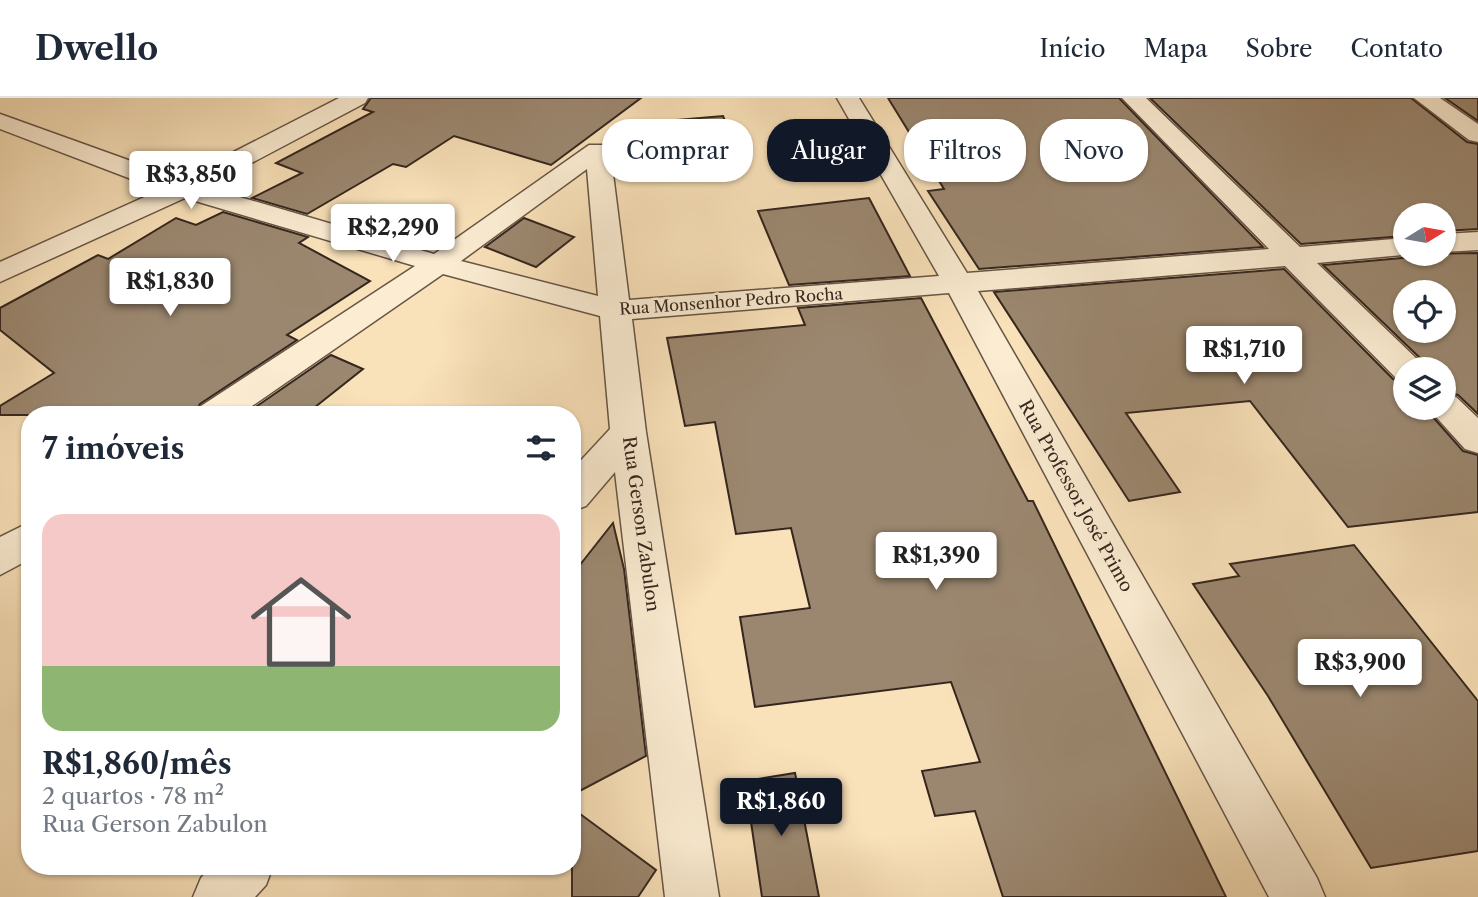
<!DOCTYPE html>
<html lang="pt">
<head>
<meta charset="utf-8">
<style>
  body { margin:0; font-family:"Libre Caslon Text",serif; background:#f2f2f3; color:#1f2937; height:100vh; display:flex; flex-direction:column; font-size:26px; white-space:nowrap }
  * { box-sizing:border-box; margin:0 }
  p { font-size:23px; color:#747a83 }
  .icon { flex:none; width:38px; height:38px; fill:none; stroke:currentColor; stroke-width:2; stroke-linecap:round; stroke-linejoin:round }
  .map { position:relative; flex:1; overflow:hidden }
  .details { position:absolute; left:21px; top:308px; width:560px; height:469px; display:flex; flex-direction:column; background:#fff; border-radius:28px; box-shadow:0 2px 5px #0004 }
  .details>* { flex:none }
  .hud { position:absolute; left:602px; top:21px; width:665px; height:63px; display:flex; gap:14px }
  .needle { width:46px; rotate:79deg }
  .controls { position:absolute; left:1393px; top:105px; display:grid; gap:14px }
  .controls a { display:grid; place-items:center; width:63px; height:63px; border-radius:50%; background:#fff; box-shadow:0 2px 5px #0004; font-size:35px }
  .price { position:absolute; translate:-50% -60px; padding:0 16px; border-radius:7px; background:#fff; color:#222; font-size:23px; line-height:46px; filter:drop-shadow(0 2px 4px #0008) }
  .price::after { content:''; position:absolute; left:50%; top:42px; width:21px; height:16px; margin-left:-10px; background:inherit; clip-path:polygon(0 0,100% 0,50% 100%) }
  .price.active { background:#111827; color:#fff }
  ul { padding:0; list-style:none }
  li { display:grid; align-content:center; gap:14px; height:371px; padding:0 21px }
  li+li { border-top:2px solid #e0e1e3 }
  li span { display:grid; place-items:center; height:217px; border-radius:21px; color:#555 }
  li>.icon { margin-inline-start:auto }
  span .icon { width:126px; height:126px; fill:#fffc; stroke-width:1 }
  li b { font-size:30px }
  h2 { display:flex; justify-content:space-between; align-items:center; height:84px; padding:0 21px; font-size:30px }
  .chip { padding:0 24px; border-radius:28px; background:#fff; box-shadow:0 2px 5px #0004; font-size:24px; line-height:63px }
  .chip.active { background:#111827; color:#fff }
  header { display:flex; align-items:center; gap:42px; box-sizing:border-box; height:98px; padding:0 35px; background:#fff; border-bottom:2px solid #e0e1e3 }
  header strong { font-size:33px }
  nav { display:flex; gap:38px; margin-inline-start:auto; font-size:24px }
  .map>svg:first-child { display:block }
</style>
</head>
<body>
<header>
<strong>Dwello</strong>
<nav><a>Início</a><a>Mapa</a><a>Sobre</a><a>Contato</a></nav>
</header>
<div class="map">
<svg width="1478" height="799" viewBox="0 0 1478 799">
  <rect width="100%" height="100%" fill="#f9e1b9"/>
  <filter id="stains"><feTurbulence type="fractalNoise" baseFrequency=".00286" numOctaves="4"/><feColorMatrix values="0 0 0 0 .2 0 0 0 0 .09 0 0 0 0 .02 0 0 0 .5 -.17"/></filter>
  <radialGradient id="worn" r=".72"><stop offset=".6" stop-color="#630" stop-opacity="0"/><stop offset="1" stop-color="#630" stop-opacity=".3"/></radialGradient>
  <g fill="#9b876f" stroke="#35261e" stroke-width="2" fill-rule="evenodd">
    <path d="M371,0H641L551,67L454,38L406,69L393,66L307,116L252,100L302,75L276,65L373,14L363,11Z"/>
    <path d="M888,0H1119L1263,149L979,171L928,93L944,91Z"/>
    <path d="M1150,0H1411L1467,44L1478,46V131L1444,133V117H1405V138L1301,146Z"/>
    <path d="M1445,0H1478V23Z"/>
    <path d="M723,18L745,72L635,83L619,27Z"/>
    <path d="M869,100L910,178L789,187L758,113Z"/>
    <path d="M223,114L308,139L299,145L370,183L287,237L297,242L200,306L194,317H0V308L54,275L0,232V210L98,157L108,161L176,120L196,127Z"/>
    <path d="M524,120L574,139L536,169L485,149Z"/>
    <path d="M1478,155V316L1458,297L1444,294V271H1427L1421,261L1323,167L1413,159L1416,156ZM1405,194H1444V233H1405Z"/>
    <path d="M1284,171L1393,281L1405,284V310H1425L1463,353L1478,357V414L1348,429L1250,303L1126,315L1180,394L1129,403L994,194Z"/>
    <path d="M921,200L1028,403H1033L1226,799H1003L975,713L935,718L922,673L980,664L951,584L755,609L740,519L810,510L791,430L736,436L715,324L685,328L667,240L805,227L798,210Z"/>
    <path d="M331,257L363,271L305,317H244Z"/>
    <path d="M613,425L624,471L646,658L572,697V477Z"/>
    <path d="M1354,447L1478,603V753L1371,770L1268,598L1193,486L1239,478L1230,466Z"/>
    <path d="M795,675L819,799H762L745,683Z"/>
    <path d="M572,710L656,772L638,799H572Z"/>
  </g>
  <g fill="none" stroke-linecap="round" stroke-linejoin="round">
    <defs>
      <g id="minor">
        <path d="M339,0H368L365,5L206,89L434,156L589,47H607L610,52L629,202L939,178L837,0H859L967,175L1269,151L1122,0H1146L1300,149L1405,140V156H1413L1317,165L1419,263L1424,271H1405V282L1395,279L1285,168L978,193L1317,780L1325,799H1269L949,195L632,221L646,334L719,799H665L615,374L586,408L572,413V372L610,331L600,218L443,176L239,317H196L201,308L415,168L185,100L0,184V164L160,92L0,31V16L181,81ZM587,71L598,198L461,163Z"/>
        <path d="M1414,0H1440L1478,26V44L1469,42Z"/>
        <path d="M1478,134V152L1444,154V136Z"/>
        <path d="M1444,296L1456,299L1478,320V355L1465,351L1428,310H1444Z"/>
        <path d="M30,424V461L0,477V439Z"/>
        <path d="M211,768H273L266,787L255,799H193L201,780Z"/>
      </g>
    </defs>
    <use href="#minor" stroke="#665545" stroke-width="3"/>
    <use href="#minor" fill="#fbecd2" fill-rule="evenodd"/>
  </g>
  <g text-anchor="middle" stroke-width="5" stroke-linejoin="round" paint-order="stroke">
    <g font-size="16" fill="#35261e" stroke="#fbecd2">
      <text transform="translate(731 203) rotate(-4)" y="6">Rua Monsenhor Pedro Rocha</text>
    </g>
    <g font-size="18" fill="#35261e" stroke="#fbecd2">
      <text transform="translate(1076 398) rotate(61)" y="6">Rua Professor José Primo</text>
      <text transform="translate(641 426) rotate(82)" y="6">Rua Gerson Zabulon</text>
    </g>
  </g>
  <rect width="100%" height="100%" filter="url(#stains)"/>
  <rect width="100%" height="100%" fill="url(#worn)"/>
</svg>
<div class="controls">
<a><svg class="needle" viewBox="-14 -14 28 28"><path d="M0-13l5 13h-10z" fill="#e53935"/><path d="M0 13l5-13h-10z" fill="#747a83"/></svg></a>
<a><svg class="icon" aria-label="locate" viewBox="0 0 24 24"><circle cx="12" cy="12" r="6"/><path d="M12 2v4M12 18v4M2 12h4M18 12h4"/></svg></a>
<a><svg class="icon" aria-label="layers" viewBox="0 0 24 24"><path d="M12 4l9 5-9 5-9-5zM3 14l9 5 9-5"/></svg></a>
</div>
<b class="price" style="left:191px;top:113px">R$3,850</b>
<b class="price" style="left:393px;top:166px">R$2,290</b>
<b class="price" style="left:170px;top:220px">R$1,830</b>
<b class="price" style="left:1244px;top:288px">R$1,710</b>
<b class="price" style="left:936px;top:494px">R$1,390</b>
<b class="price" style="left:1360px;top:601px">R$3,900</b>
<b class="price active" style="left:781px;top:740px">R$1,860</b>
<div class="hud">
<a class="chip">Comprar</a>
<a class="chip active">Alugar</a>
<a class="chip">Filtros</a>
<a class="chip">Novo</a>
</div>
<section class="details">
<h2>7 imóveis<svg class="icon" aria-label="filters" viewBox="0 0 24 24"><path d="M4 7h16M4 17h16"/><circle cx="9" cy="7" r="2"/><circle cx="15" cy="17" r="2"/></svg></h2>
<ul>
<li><span style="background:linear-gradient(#f6c9c9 70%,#8fb573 0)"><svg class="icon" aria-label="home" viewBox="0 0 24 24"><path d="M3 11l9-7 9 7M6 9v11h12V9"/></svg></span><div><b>R$1,860/mês</b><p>2 quartos · 78 m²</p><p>Rua Gerson Zabulon</p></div></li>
</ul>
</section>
</div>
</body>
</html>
